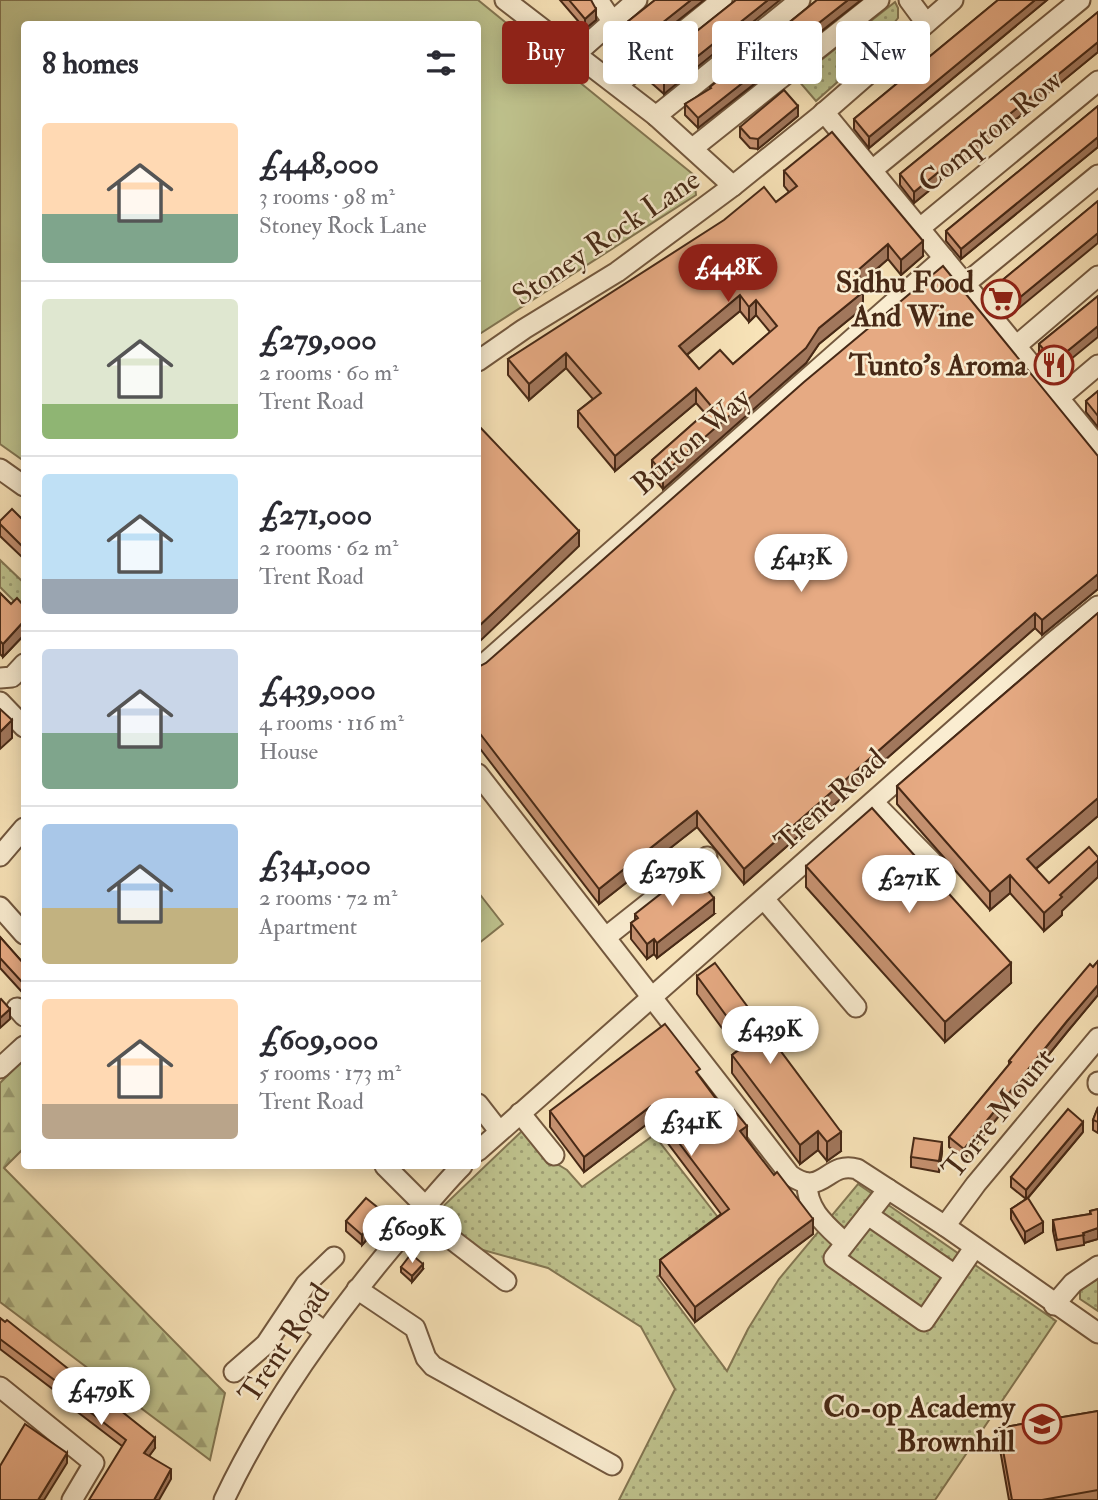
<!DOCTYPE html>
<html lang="en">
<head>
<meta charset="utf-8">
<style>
  body { margin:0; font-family:"IM FELL Double Pica",serif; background:#f2f2f3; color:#2b2b33; height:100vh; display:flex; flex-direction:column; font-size:26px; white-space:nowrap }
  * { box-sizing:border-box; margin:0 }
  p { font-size:23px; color:#7c7c81 }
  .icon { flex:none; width:38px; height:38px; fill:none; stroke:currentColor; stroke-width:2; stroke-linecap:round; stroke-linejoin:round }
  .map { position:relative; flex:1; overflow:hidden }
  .sheet { position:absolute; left:21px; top:21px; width:460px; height:1148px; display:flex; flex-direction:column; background:#fff; border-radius:7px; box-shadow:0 4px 18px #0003 }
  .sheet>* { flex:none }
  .guide { position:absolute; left:502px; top:21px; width:490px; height:63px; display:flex; gap:14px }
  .price { position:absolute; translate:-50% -60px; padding:0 16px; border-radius:24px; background:#fff; color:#222; font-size:23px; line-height:46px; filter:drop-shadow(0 2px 4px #0008) }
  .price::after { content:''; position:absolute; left:50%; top:42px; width:21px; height:16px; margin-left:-10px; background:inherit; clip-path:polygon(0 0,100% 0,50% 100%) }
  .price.on { background:#8f2418; color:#fff }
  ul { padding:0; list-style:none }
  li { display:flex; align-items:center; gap:21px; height:175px; padding:0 21px }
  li+li { border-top:2px solid #e1e1e2 }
  li span { display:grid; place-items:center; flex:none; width:196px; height:140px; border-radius:7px; color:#555 }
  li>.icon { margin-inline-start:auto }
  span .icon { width:84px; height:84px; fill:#fffc; stroke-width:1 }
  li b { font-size:30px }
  h2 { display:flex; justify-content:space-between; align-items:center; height:84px; padding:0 21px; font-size:30px }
  .pill { padding:0 24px; border-radius:7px; background:#fff; box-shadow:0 4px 18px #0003; font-size:24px; line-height:63px }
  .pill.on { background:#8f2418; color:#fff }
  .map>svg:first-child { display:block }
</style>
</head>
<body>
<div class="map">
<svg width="1098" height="1500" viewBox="0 0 1098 1500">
  <defs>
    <pattern id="grass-dots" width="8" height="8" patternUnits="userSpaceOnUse" patternTransform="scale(1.75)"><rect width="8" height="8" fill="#bfc38e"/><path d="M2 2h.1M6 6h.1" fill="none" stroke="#9d9e73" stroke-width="1.8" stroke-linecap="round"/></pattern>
    <pattern id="forest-firs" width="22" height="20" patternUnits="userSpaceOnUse" patternTransform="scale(1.75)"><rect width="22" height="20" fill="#bfc38e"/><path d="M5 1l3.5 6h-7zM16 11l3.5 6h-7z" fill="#9d9e73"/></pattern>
  </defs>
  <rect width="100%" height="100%" fill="#f8e3b8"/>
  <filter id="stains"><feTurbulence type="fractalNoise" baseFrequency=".00286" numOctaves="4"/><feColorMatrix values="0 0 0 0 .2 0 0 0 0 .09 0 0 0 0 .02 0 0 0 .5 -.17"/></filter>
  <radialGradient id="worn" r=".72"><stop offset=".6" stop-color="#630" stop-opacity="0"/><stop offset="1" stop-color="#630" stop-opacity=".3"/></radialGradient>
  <g fill="url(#grass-dots)" stroke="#837652" stroke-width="2">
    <path d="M895,2L898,8V18L870,53L816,101L797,79Z"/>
    <path d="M0,560L24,583V611L0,587Z"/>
    <path d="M522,1131L542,1155L567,1170L582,1187L654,1135L724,1225L657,1277L727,1371L748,1329L779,1279L858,1184L1056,1321L935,1500H619L675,1389L641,1327L548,1268L458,1243L434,1215Z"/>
    <path d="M1098,1279V1311L1080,1299V1289Z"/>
  </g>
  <path fill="url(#forest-firs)" stroke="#837652" stroke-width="2" d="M24,1059V1148L4,1168L225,1393L210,1460L0,1302V1083Z"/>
  <g fill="#bfc38e" stroke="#837652" stroke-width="2">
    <path d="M0,0H478L694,175L696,195L478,335V24H24V461L0,444Z"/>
    <path d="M478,892L503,924L478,944Z"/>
  </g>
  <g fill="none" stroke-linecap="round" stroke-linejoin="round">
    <defs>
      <g id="minor">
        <path d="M505,0L656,116L733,186"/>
        <path d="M598,0L612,21"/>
        <path d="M909,0L926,23"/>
        <path d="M577,53L637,0"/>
        <path d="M617,85L722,0"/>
        <path d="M824,112L1098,446"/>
        <path d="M656,116L800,0"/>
        <path d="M693,148L879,0"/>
        <path d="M871,171L1080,0"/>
        <path d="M920,228L1098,81"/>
        <path d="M965,284L1098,175"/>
        <path d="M1016,346L1098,276"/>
        <path d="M478,361L524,329L617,272L733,186L820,116L953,0"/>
        <path d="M1059,398L1098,365"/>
        <path d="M0,469L24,486"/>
        <path d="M478,669L944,258"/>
        <path d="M0,678L12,677L24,664"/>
        <path d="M0,702L24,727"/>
        <path d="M478,774L790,1175C823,1199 827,1160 857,1169L945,1226L1098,1333"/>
        <path d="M873,802L940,870"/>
        <path d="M0,856L24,828"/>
        <path d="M764,899L856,1007"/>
        <path d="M0,907L24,934"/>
        <path d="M606,937L707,857"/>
        <path d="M17,1008L24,1016"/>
        <path d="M0,1068L24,1046"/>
        <path d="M1098,1082V1084"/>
        <path d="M478,1104L499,1131"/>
        <path d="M520,1113L554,1155"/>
        <path d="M478,1151L1051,644L1098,606"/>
        <path d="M385,1166L426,1207"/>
        <path d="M807,1183C807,1211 826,1225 845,1243"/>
        <path d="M888,1189L834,1258L924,1321L974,1248"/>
        <path d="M420,1215L506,1281"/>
        <path d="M868,1215L955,1275"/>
        <path d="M945,1226L976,1184L1098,1038"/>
        <path d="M357,1289L415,1328L426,1358L433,1366L612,1465"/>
        <path d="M1054,1305L1073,1283L1098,1266"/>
        <path d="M291,1307L325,1332"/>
        <path d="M234,1372L266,1344L306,1284L334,1257"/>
        <path d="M0,1387L94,1463L72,1500"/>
        <path d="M224,1500C270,1403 333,1316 403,1234C422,1211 441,1187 462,1166"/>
      </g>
    </defs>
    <use href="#minor" stroke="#73583e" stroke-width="23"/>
    <use href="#minor" stroke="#faedd1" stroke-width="19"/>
  </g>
  <g fill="#c69271" stroke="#472916" stroke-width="2" fill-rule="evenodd">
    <path d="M560,0H591L596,20L585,29Z"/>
    <path d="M655,0L623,64L607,49V38Z"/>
    <path d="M736,0L664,94L648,80V70Z"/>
    <path d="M817,0H861L698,128L685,115V104L710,89V87Z"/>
    <path d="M998,0H1047L869,148L854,129V119Z"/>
    <path d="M1098,12V52L914,203L900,185V174Z"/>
    <path d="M1098,106V147L961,259L946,241V231Z"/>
    <path d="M798,116L758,149L750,148L740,137V127Z"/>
    <path d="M784,171L923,256L901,275L888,259L861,283L863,308L819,344L806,363L663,489L652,476V460L705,413L696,403L615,471L578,427V411L593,399L566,368L529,400L508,375V359L776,202L789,192L784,186ZM740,311L749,322L756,315L770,332L733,364L699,369L687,355Z"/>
    <path d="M1098,201L1008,317L993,298V288Z"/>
    <path d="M1098,296L1054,373L1039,355V344Z"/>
    <path d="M1098,391V427L1086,412V401Z"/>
    <path d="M1098,456V589L1042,635L1035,628L744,884L697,827L599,904L478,746V667Z"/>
    <path d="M0,521H24V559L0,536Z"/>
    <path d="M0,593L11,604L24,606V635L3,657L0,654Z"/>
    <path d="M1098,613V816L1036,869L1062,911V915L1044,931L1010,893L990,910L897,804V786Z"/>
    <path d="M806,866L1011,983L945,1042L806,887Z"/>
    <path d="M635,914H714L657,958L654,954L647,959L631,939V923L635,920Z"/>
    <path d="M0,937L24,964L22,992L0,968Z"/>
    <path d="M1098,961V995L1067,1032L964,1159L949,1147V1137L1009,1065V1061Z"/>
    <path d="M697,976L841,1151L827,1161L818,1150L800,1164L732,1073V1055L738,1050L697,994Z"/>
    <path d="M700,1077L747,1139L813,1234L695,1322L660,1276V1260L721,1214L651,1121L584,1172L550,1127V1111Z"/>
    <path d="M1098,1107V1133L1093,1130V1120Z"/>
    <path d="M1083,1132L1027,1199L1043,1232L1025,1243L1011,1219V1209L1026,1199L1011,1187V1177Z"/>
    <path d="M942,1152L939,1172L911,1167V1157Z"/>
    <path d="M1098,1209V1239L1084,1243V1245L1057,1250L1053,1231V1220L1090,1214V1211Z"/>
    <path d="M346,1221L382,1222L362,1245L346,1231Z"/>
    <path d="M401,1267L423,1269L412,1282L401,1272Z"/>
    <path d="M0,1318L155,1448L149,1456L171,1479L122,1446L63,1401V1397L0,1349Z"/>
    <path d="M1098,1411V1500H1009L999,1444V1428Z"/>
  </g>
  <g fill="#a1775c" stroke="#472916" stroke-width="2">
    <path d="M691,0H704L623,64V54Z"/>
    <path d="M768,0H780L664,94V83Z"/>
    <path d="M848,0H861L698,128V118Z"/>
    <path d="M1035,0H1047L869,148V137Z"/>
    <path d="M596,9V20L585,29V19Z"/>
    <path d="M1098,42V52L914,203V192Z"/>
    <path d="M798,106V116L758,149V139Z"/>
    <path d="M1098,137V147L961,259V249Z"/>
    <path d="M1098,233V243L1008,317V307Z"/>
    <path d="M923,241V256L901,275V260Z"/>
    <path d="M888,244V259L858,285V270Z"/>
    <path d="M863,292V308L819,344L806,363L663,489V474L819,328Z"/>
    <path d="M740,295V311L679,361V346Z"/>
    <path d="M756,300V315L749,322V307Z"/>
    <path d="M1098,326V337L1054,373V362Z"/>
    <path d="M566,353V368L529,400V384Z"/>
    <path d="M696,388V403L615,471V456Z"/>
    <path d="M579,531V546L478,643V627Z"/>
    <path d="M1098,574V589L1042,635V620Z"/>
    <path d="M1035,613V628L744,884V869Z"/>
    <path d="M24,621V635L3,657V644Z"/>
    <path d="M12,720V738L0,749V732Z"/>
    <path d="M1098,798V816L1027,876V859Z"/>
    <path d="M697,811V827L599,904V889Z"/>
    <path d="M1098,860V877L1062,911V915L1044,931V913L1060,895Z"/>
    <path d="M1010,875V893L990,910V892Z"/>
    <path d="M714,898V914L657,958V943Z"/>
    <path d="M654,939V954L647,959V944Z"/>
    <path d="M1011,963V983L945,1042V1022Z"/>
    <path d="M24,980V990L22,992V982Z"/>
    <path d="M1098,985V995L1067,1032L964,1159V1149L1067,1021Z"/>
    <path d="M10,1009V1019L0,1028V1018Z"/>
    <path d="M651,1106V1121L584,1172V1157Z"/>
    <path d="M1083,1122V1132L1026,1200V1190Z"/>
    <path d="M747,1126V1142L740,1131Z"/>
    <path d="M818,1131V1150L800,1164V1145Z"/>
    <path d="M841,1132V1151L827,1161V1142Z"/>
    <path d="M942,1142V1152L939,1172V1161Z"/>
    <path d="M382,1211V1222L362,1245V1235Z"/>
    <path d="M813,1219V1234L695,1322V1307Z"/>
    <path d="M1043,1222V1232L1025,1243V1232Z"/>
    <path d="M1098,1228V1239L1084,1243L1083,1233Z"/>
    <path d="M423,1264V1269L412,1282V1276Z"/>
    <path d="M155,1438V1448L144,1463V1453Z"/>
    <path d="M67,1453V1463L44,1500H38Z"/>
    <path d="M171,1469V1479L159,1500H154Z"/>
  </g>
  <g fill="#e6aa83" stroke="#472916" stroke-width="2" fill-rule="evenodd">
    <path d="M569,0H591L596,9L585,19Z"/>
    <path d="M655,0H691L623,54L607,38Z"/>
    <path d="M736,0H768L664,83L648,70Z"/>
    <path d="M817,0H848L698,118L685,104L711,88L710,87Z"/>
    <path d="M998,0H1035L869,137L854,119Z"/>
    <path d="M1098,12V42L914,192L900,174Z"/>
    <path d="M784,90L798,106L758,139L750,138L740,127Z"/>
    <path d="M1098,106V137L961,249L946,231Z"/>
    <path d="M832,132L923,241L901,260L888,244L858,270L863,292L819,328L806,348L663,474L652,460L712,407L696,388L615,456L578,411L601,393L566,353L529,384L508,359L724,220L764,187L776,202L797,186L784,171ZM740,295L749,307L756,300L777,326L733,364L720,350L699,369L679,346Z"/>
    <path d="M1098,201V233L1008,307L993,288Z"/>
    <path d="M943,266L1098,456V574L1042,620L1035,613L744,869L697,811L599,889L478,731V667L486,663L804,382Z"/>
    <path d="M1098,296V326L1054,362L1039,344Z"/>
    <path d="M1098,391V416L1086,401Z"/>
    <path d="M478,425L579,531L478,627Z"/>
    <path d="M12,509L24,521V548L0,524V521Z"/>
    <path d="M0,593L11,604L17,598L24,606V621L3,644L0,641Z"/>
    <path d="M1098,613V798L1027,859L1049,883L1089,847L1098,857V860L1060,895L1062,897L1044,913L1010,875L990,892L897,786Z"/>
    <path d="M0,709L12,720L0,732Z"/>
    <path d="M872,808L1011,963L945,1022L806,866Z"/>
    <path d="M691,870L714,898L657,943L654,939L647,944L631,923L638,918L635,914Z"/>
    <path d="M0,937L24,964V980L22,982L0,958Z"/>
    <path d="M1098,961V985L1067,1021L964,1149L949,1137L1011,1062L1009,1061L1035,1029L1090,964L1093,967Z"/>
    <path d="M715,963L841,1132L827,1142L818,1131L800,1145L732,1055L747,1044L697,976Z"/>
    <path d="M1,999L10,1009L0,1018V1000Z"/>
    <path d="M665,1024L700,1069L696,1072L728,1115L734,1110L747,1126L740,1131L774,1175L777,1172L813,1219L695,1307L660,1260L729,1209L651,1106L584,1157L550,1111Z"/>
    <path d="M1098,1107V1122L1093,1120Z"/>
    <path d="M1068,1109L1083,1122L1026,1190L1011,1177Z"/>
    <path d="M914,1138L942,1142L939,1161L911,1157Z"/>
    <path d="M366,1198L382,1211L362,1235L346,1221Z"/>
    <path d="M1028,1198L1043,1222L1025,1232L1011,1209Z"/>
    <path d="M1098,1209V1228L1083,1233L1084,1235L1057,1240L1053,1220L1091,1214L1090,1211Z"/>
    <path d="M411,1254L423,1264L412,1276L401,1267Z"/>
    <path d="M0,1318L5,1322L7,1320L155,1438L144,1453L171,1469L154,1500H89L126,1440L63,1391L65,1388L0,1339Z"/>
    <path d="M1098,1411V1490L1042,1500H1012L999,1428Z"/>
    <path d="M25,1424L67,1453L38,1500H0V1466Z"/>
  </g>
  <defs>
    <symbol id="supermarket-ring" viewBox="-11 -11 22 22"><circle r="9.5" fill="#faedd1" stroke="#8f2418" stroke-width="1.5"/><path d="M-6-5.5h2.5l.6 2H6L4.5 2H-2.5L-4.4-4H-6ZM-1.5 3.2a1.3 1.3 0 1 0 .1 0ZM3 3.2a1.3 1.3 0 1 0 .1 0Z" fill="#8f2418"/></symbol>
    <symbol id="restaurant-ring" viewBox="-11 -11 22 22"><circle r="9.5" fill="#faedd1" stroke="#8f2418" stroke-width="1.5"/><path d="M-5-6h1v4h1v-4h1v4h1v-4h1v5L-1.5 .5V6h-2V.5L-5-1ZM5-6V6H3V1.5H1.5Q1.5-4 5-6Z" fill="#8f2418"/></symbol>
    <symbol id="school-ring" viewBox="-11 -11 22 22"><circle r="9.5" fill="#faedd1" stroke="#8f2418" stroke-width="1.5"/><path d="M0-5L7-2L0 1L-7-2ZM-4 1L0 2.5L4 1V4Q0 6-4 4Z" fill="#8f2418"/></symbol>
  </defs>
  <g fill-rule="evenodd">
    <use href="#supermarket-ring" x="979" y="277" width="44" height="44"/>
    <use href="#restaurant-ring" x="1032" y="343" width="44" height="44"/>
    <use href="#school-ring" x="1020" y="1402" width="44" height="44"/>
  </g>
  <g text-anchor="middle" stroke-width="5" stroke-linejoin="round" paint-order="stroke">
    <g font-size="30" fill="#472916" stroke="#faedd1">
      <text transform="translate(990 131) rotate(-39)" y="10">Compton Row</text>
      <text transform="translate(606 237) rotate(-34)" y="10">Stoney Rock Lane</text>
      <text transform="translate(691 441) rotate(-41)" y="10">Burton Way</text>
      <text transform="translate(830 800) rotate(-42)" y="10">Trent Road</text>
      <text transform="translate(998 1113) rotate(-51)" y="10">Torre Mount</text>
      <text transform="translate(284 1343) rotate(-56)" y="10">Trent Road</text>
    </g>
    <g font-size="30" font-weight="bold" fill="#472916" stroke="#faedd1" text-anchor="end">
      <text x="974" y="292">Sidhu Food<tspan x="974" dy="34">And Wine</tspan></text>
      <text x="1027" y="375">Tunto's Aroma</text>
      <text x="1015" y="1417">Co-op Academy<tspan x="1015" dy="34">Brownhill</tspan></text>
    </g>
  </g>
  <rect width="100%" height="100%" filter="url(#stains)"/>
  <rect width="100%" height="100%" fill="url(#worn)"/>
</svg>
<b class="price on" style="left:728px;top:304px">£448K</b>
<b class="price" style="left:801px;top:594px">£413K</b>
<b class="price" style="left:672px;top:908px">£279K</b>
<b class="price" style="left:909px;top:915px">£271K</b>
<b class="price" style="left:770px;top:1066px">£439K</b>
<b class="price" style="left:691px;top:1158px">£341K</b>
<b class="price" style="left:412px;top:1265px">£609K</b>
<b class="price" style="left:101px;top:1427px">£479K</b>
<div class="guide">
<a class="pill on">Buy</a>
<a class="pill">Rent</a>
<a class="pill">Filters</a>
<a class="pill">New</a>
</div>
<section class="sheet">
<h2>8 homes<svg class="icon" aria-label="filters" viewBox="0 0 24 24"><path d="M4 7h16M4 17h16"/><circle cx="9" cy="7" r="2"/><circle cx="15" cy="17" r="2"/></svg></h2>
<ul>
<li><span style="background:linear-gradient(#ffd9b3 65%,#7fa58c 0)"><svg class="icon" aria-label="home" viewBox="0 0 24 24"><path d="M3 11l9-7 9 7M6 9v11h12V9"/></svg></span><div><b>£448,000</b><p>3 rooms · 98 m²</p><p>Stoney Rock Lane</p></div></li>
<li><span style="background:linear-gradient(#dfe7d0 75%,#8fb573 0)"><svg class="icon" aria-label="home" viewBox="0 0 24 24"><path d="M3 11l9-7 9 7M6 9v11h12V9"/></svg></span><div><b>£279,000</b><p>2 rooms · 60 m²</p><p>Trent Road</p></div></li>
<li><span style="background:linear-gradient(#bfe0f5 75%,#9aa5b1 0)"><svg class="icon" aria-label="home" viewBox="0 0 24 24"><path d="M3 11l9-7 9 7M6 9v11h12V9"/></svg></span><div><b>£271,000</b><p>2 rooms · 62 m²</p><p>Trent Road</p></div></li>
<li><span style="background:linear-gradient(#c9d6e8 60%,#7fa58c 0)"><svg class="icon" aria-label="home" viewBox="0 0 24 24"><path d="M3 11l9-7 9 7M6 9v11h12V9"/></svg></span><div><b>£439,000</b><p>4 rooms · 116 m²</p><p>House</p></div></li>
<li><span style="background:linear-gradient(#a9c7e8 60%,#c2b280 0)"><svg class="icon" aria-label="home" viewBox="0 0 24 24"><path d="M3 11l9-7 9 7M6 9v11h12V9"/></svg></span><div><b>£341,000</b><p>2 rooms · 72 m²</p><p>Apartment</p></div></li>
<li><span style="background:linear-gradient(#ffd9b3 75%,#b9a48a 0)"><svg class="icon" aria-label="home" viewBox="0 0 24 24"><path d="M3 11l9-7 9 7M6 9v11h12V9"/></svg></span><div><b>£609,000</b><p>5 rooms · 173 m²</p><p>Trent Road</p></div></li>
</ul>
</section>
</div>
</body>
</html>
